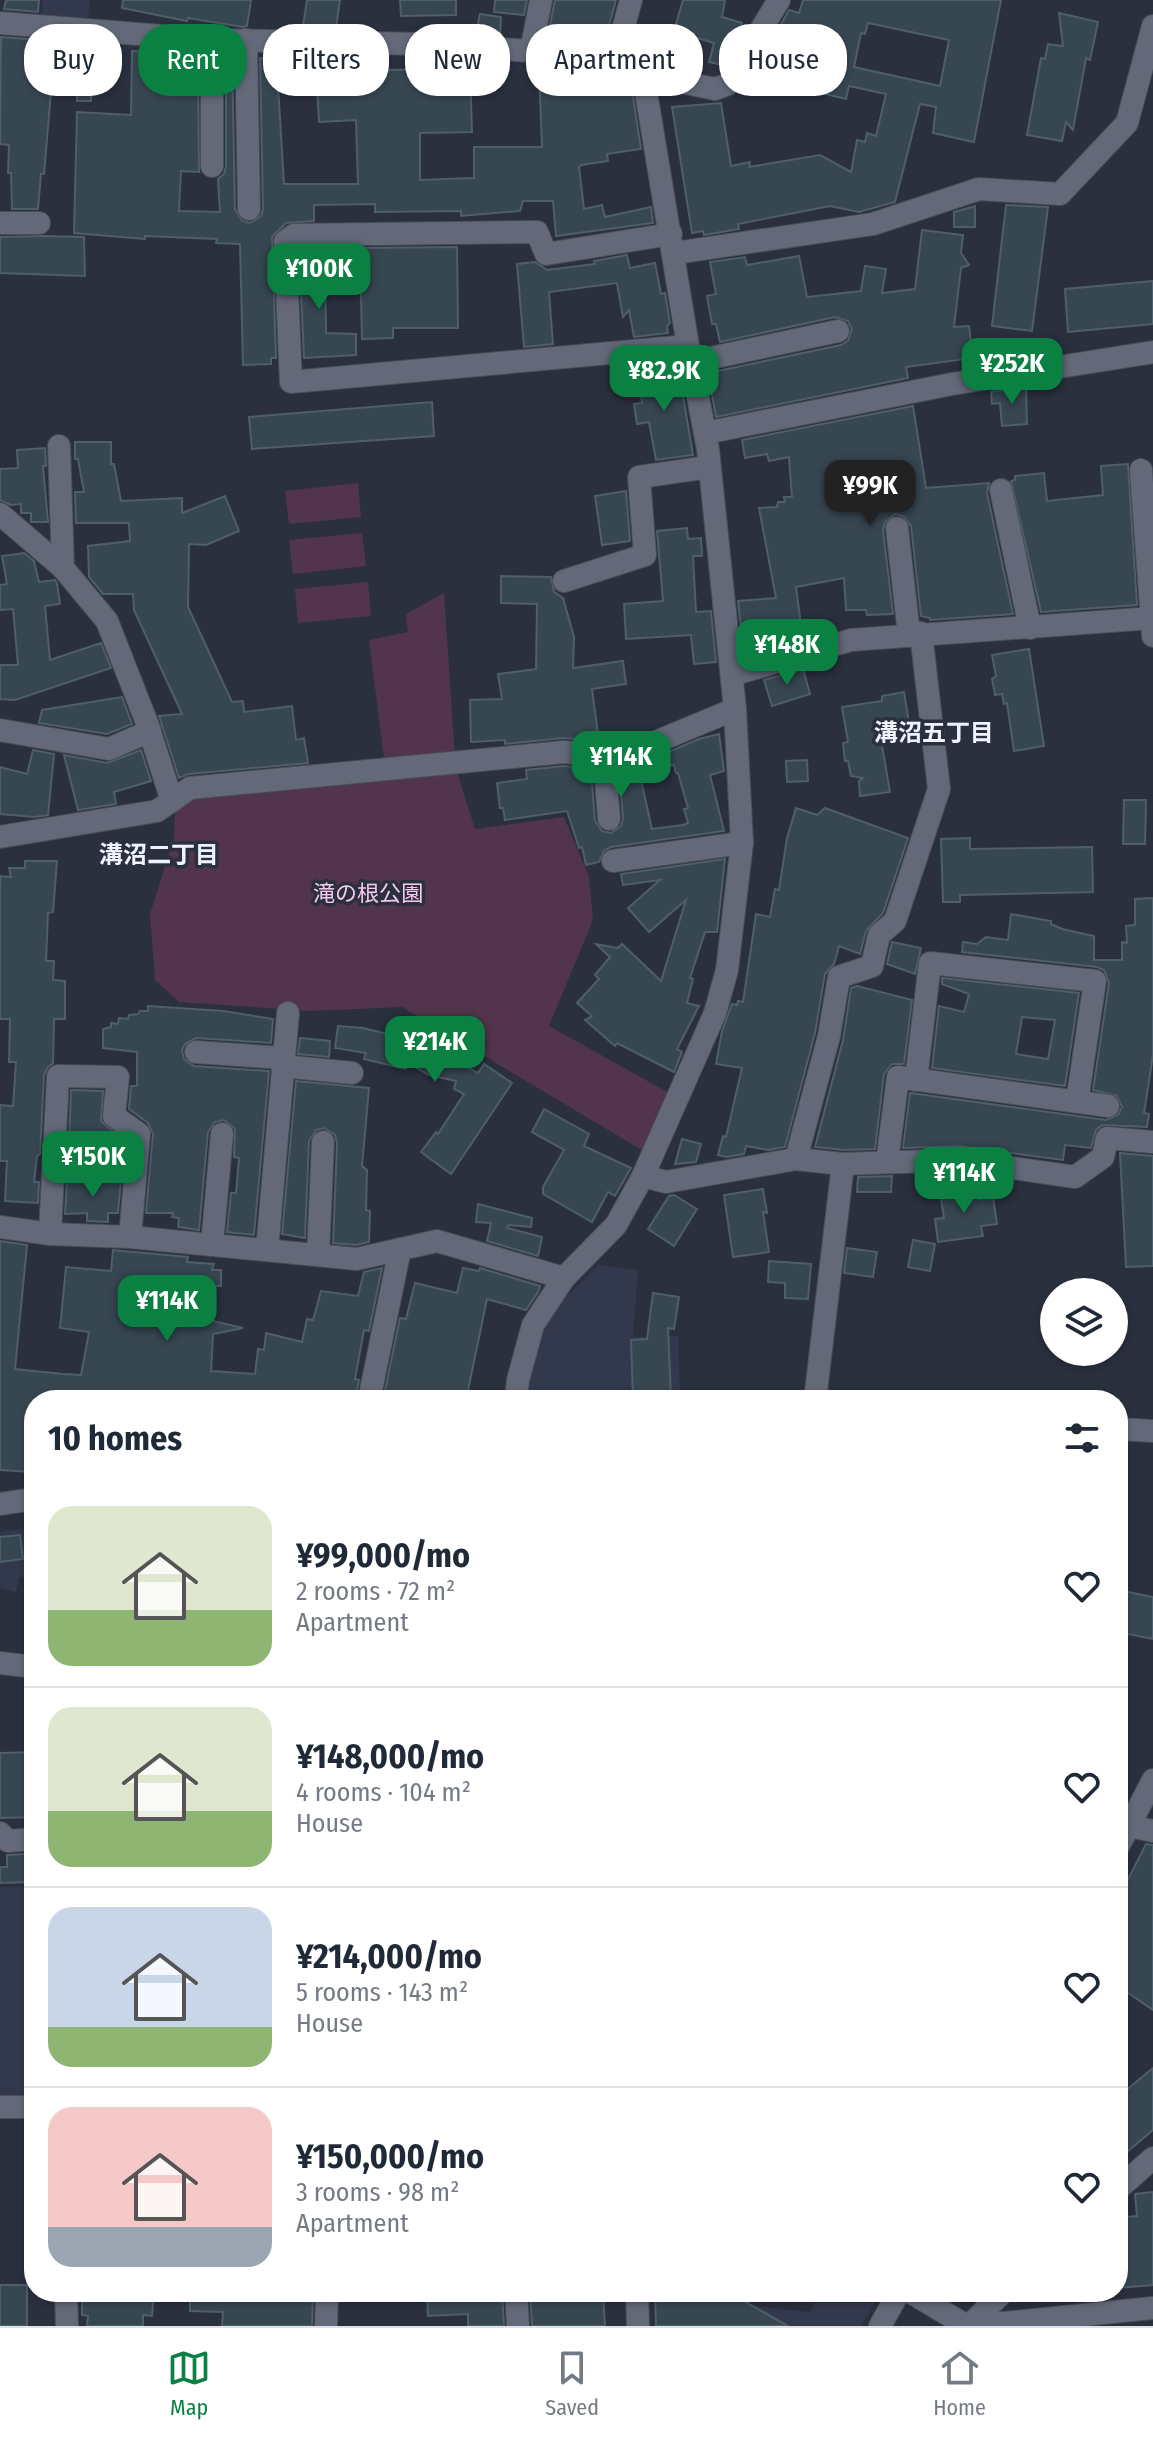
<!DOCTYPE html>
<html lang="en">
<head>
<meta charset="utf-8">
<style>
  body { margin:0; font-family:"Fira Sans Condensed","Noto Sans JP",sans-serif; background:#f6f6f7; color:#1f2937; height:100vh; display:flex; flex-direction:column; font-size:30px; white-space:nowrap }
  * { box-sizing:border-box; margin:0 }
  p { font-size:26px; color:#747a83 }
  .icon { flex:none; width:44px; height:44px; fill:none; stroke:currentColor; stroke-width:2; stroke-linecap:round; stroke-linejoin:round }
  .map { position:relative; flex:1; overflow:hidden }
  .sheet { position:absolute; left:24px; top:1390px; width:1104px; height:912px; display:flex; flex-direction:column; background:#fff; border-radius:32px; box-shadow:0 2px 6px #0004 }
  .sheet>* { flex:none }
  .top-card { position:absolute; left:24px; top:24px; width:1106px; height:72px; display:flex; gap:16px }
  .tools { position:absolute; left:1040px; top:1278px; display:grid; gap:16px }
  .tools a { display:grid; place-items:center; width:88px; height:88px; border-radius:50%; background:#fff; box-shadow:0 2px 6px #0004; font-size:40px }
  .price { position:absolute; translate:-50% -68px; padding:0 18px; border-radius:16px; background:#0b8043; color:#fff; font-size:26px; line-height:52px; filter:drop-shadow(0 2px 4px #0008) }
  .price::after { content:''; position:absolute; left:50%; top:48px; width:24px; height:18px; margin-left:-12px; background:inherit; clip-path:polygon(0 0,100% 0,50% 100%) }
  .price.selected { background:#222; color:#fff }
  ul { padding:0; list-style:none }
  li { display:flex; align-items:center; gap:24px; height:200px; padding:0 24px }
  li+li { border-top:2px solid #e0e1e3 }
  li span { display:grid; place-items:center; flex:none; width:224px; height:160px; border-radius:24px; color:#555 }
  li>.icon { margin-inline-start:auto }
  span .icon { width:96px; height:96px; fill:#fffc; stroke-width:1 }
  li b { font-size:34px }
  h2 { display:flex; justify-content:space-between; align-items:center; height:96px; padding:0 24px; font-size:34px }
  .tag { padding:0 28px; border-radius:32px; background:#fff; box-shadow:0 2px 6px #0004; font-size:28px; line-height:72px }
  .tag.selected { background:#0b8043; color:#fff }
  .tab-bar { display:flex; justify-content:space-around; align-items:center; height:112px; border-top:2px solid #e0e1e3; background:#fff; font-size:22px; color:#747a83 }
  .tab-bar a { display:grid; justify-items:center; gap:4px }
  .tab-bar .selected { color:#0b8043 }
  .map>svg:first-child { display:block }
</style>
</head>
<body>
<div class="map">
<svg width="1153" height="2326" viewBox="0 0 1153 2326">
  <rect width="100%" height="100%" fill="#2b303f"/>
  <g fill="#32394d">
    <path d="M43,0H90L88,18L41,16Z"/>
    <path d="M599,1265L638,1270L633,1337L678,1336L680,1400H528L530,1369L542,1333L564,1299Z"/>
    <path d="M34,1527V1578L19,1577L16,1592L0,1588V1532Z"/>
    <path d="M0,1887H34V2100L0,2099Z"/>
    <path d="M821,2292H872L876,2300L861,2326H743L747,2305L810,2312Z"/>
  </g>
  <g fill="#53344d">
    <path d="M358,483L361,517L289,524L285,491Z"/>
    <path d="M362,533L366,566L293,574L289,540Z"/>
    <path d="M368,582L371,616L298,623L295,589Z"/>
    <path d="M444,593L455,759L385,766L369,640L408,632L406,614Z"/>
    <path d="M456,769L475,829L564,817L589,877L593,920L549,1026L669,1093L647,1153L402,1007L309,1011L179,1002L155,980L150,914L174,838L175,805L189,793Z"/>
  </g>
  <g fill="#374752" stroke="#4e5e6a" stroke-width="2" fill-rule="evenodd">
    <path d="M6,0H39L38,12L4,9Z"/>
    <path d="M123,0H251L247,26L243,27L188,18L187,21L122,8Z"/>
    <path d="M307,0H340L336,28L303,26Z"/>
    <path d="M400,0H456V15L401,16Z"/>
    <path d="M495,0H527L524,15L494,12Z"/>
    <path d="M555,0H616L602,51L547,40Z"/>
    <path d="M683,0H725L722,17L742,23L737,42L723,65L709,62L714,43L674,31Z"/>
    <path d="M803,0H1001L974,142L933,133L936,107L920,104L895,202L859,212L830,206L738,224L739,229L704,235L703,231L692,233L672,107L721,103L731,166L750,162L749,167L820,155L851,172L857,140L865,142L867,133L876,136L886,94L849,86L846,99L813,91L812,95L776,87L774,94L744,85L758,62L783,69L790,38L777,34L779,28L789,10L799,13ZM868,23L949,40L940,86L854,67L861,33L865,34Z"/>
    <path d="M1059,13L1098,22L1090,60L1086,58L1073,130L1066,122L1062,141L1027,135L1041,58L1045,59L1048,44L1063,46Z"/>
    <path d="M480,14L501,17L500,35L476,33Z"/>
    <path d="M1,37L55,41V45L44,174H41L38,209H12L11,173H8L9,145L0,144Z"/>
    <path d="M78,46L94,47L91,101H77Z"/>
    <path d="M132,51L186,52L185,56L198,57L199,172L181,171L179,211L220,212L218,179L224,174L226,166V58L232,57L235,209L242,221L250,223L261,216L263,209L260,58L293,60L294,56H323L345,57V61L388,60V70L470,68L472,132L420,133V180L474,178V147H542L539,71H559L561,85L607,82L627,85L632,90L641,149L607,154L608,161L581,165L579,167L584,209L602,205L605,217L651,207L653,223L556,236L553,201H523L520,211L461,216V211L375,212V204L314,205V221L286,223L272,237L276,358H271V364L243,365L240,244L216,243L217,239L145,236V239L74,233L77,112L131,115ZM278,86L317,87L319,122L356,120L358,184H284Z"/>
    <path d="M1006,205L1048,207L1032,331L992,326Z"/>
    <path d="M975,206V227H954V212Z"/>
    <path d="M922,230L963,235L961,253L969,265L961,268L954,327L969,326L973,358L906,367L908,378L716,417L708,373L841,345L848,341L852,329L848,321L835,317L720,342L716,324H712L707,296L716,294L710,262L745,257L747,265L799,256L807,297L861,291L865,266L886,269L882,293L915,289Z"/>
    <path d="M45,236L84,237L85,276L0,273V237Z"/>
    <path d="M457,247L458,328H393V338L362,339L360,248Z"/>
    <path d="M299,249H325L326,333L356,334V355L304,358Z"/>
    <path d="M627,255L630,268L655,263L661,294L665,293L670,323L667,326L668,333L634,337L629,310L623,317L617,283L549,292L553,344L524,347L517,264L535,262L547,270L595,264L594,261Z"/>
    <path d="M1153,281V324L1068,332L1065,289Z"/>
    <path d="M656,363L657,373L669,372L670,377L680,378L693,455L656,460L649,422L637,424L634,404L642,403L637,367Z"/>
    <path d="M1026,386L1027,424L1002,426L1000,403L992,404L991,392Z"/>
    <path d="M432,402L434,436L252,449L249,417Z"/>
    <path d="M913,406L926,488L989,483L987,493L1013,614L930,620V618L921,616L911,526L903,516L895,514L885,522L883,530L893,614L867,615L866,610H846L844,578L796,587L803,640L744,657L738,601L776,598L759,508L777,507L778,502H785L784,497H792L789,457L769,461L767,454L745,458L742,440Z"/>
    <path d="M75,442H111V464H114L121,501L182,498V513L225,496L239,531L206,545L189,544L188,607L232,702L243,701L244,712L292,706L296,740L304,738L308,763L189,774L179,778L159,716L182,714L134,610L133,594H103L89,577L88,546L130,541L129,523H76L75,492H84L78,459H75Z"/>
    <path d="M45,448L46,466H43L48,522H31V513H21V504L11,505L0,500V469L18,468L17,450Z"/>
    <path d="M1128,464L1137,605L1041,612L1011,481L1015,480V476L1044,473L1047,501L1103,495L1101,466Z"/>
    <path d="M626,491L630,541L602,545L595,496Z"/>
    <path d="M687,528L688,539L701,538L702,556H693L696,612L711,611L716,662L694,664L691,635L626,639L624,604L663,601L657,531Z"/>
    <path d="M24,553L34,561L39,582L55,580L57,583L60,604L45,606L50,660L101,643L111,668L15,700L0,699V665H18L13,609L0,610V585L7,584L2,556Z"/>
    <path d="M501,576L551,577L554,592L563,598L574,637L573,668L623,661L626,684L592,689L599,741L563,738L505,744V740L471,742L470,700L502,699L498,674L536,669L537,604L501,603Z"/>
    <path d="M1029,649L1044,746L1014,751L1007,703L1004,704L1002,694L995,695L992,679L996,676L992,655Z"/>
    <path d="M803,669L810,694L772,706L764,680Z"/>
    <path d="M904,692L909,723L879,728L890,792L860,796L859,781L863,778L851,776L848,761H845L843,743L848,742L842,707L882,701V696Z"/>
    <path d="M122,697L132,724L107,734L39,723L42,710Z"/>
    <path d="M719,734L724,771L710,775L724,831L611,847L604,851L599,862L586,865L582,847L579,848L567,811L505,820L503,808H500L497,783L527,779L526,770L564,766L591,769L595,821L602,831L611,833L621,826L623,819L619,767L640,762L643,775L640,776L652,829L683,825L688,823L684,809L688,808L678,773H676L674,765L664,766L661,755L699,739Z"/>
    <path d="M33,750L54,754L48,815L34,817L0,814V767L27,774Z"/>
    <path d="M141,750L151,781L114,792L116,804L78,810L64,755L107,763Z"/>
    <path d="M807,760L808,781L787,782L786,761Z"/>
    <path d="M1124,800H1146L1145,844H1123Z"/>
    <path d="M796,808L817,815L825,808L908,838L883,913L866,931L860,954L839,946L834,964L825,974L815,1033L785,1147L768,1150L746,1146L744,1154L726,1157L718,1155L723,1136L726,1137L742,1068L716,1064L722,1031L732,1004L737,1005L738,1001L743,1002L756,914L770,917L775,889L779,890L787,838Z"/>
    <path d="M970,838V849L1092,847L1093,892L960,895V902H943L941,839Z"/>
    <path d="M725,859L717,932H705L690,978L693,979L687,1003L699,1006L677,1049L682,1052L674,1072L617,1043L615,1046L585,1020L592,1016L577,1003L599,979L595,975L610,957L596,944L618,948L622,944L661,981L686,900L649,932L628,908L660,880L623,885L621,874Z"/>
    <path d="M25,861H57L53,912L48,913L46,961H54L53,980L65,981V1019H54L53,1063L47,1068L44,1075L40,1154L37,1156L34,1182H39L38,1203L5,1201L7,1161H0V1105L13,1106L16,1062H9L10,1019H0V885L1,876L11,877L9,868H25Z"/>
    <path d="M1153,898V1055L1144,1113L1149,1114L1147,1127L1102,1125L1096,1130L1091,1148L1065,1145L1063,1160L959,1146L903,1148L910,1093L1106,1120L1118,1115L1122,1107L1117,1096L1093,1090L1109,983L1104,970L1097,967L962,952L963,942L977,944L986,937L1008,940L1011,914L1051,921V924L1062,929L1094,936V960H1122V942L1127,943L1126,926L1135,925V899Z"/>
    <path d="M892,942L921,948L915,974L887,964Z"/>
    <path d="M942,978L1079,993L1065,1086L932,1068L939,1006L964,1012L969,994L942,984ZM1022,1017L1055,1020L1048,1059L1016,1054Z"/>
    <path d="M857,986L912,1000L904,1064H892L884,1074L875,1149L844,1150L815,1147L843,1040L851,988Z"/>
    <path d="M148,1006L223,1011L273,1019L271,1043L196,1038L185,1044L182,1050L184,1059L194,1066L269,1071L254,1235L227,1232L231,1193H236L239,1158L234,1157L235,1129L224,1120L215,1122L208,1132L199,1230L178,1227L179,1218L172,1217L173,1213H146L153,1134L148,1123L129,1109L131,1086H137V1052L103,1048V1029L111,1027V1023L118,1024L119,1018L128,1019L129,1015L138,1014L140,1011H148Z"/>
    <path d="M411,1019L438,1035L431,1047L478,1073L484,1064L512,1083L451,1174L421,1152L436,1132L438,1134L464,1094L454,1089L456,1081L429,1075L408,1063L406,1069L364,1059L366,1053L335,1048L338,1026L363,1028L400,1037Z"/>
    <path d="M300,1038L330,1041L329,1057L298,1054Z"/>
    <path d="M296,1081L369,1088L362,1166L367,1170L366,1210L370,1211L369,1242L356,1245L333,1243L337,1143L335,1135L324,1128L316,1130L309,1141L305,1238L282,1234Z"/>
    <path d="M71,1090L103,1091L101,1121L124,1141V1146L69,1144Z"/>
    <path d="M544,1109L589,1134L584,1146L631,1168L615,1196L608,1192L592,1222L543,1194V1187L564,1150L532,1132Z"/>
    <path d="M682,1139L701,1144L696,1162L675,1164Z"/>
    <path d="M1120,1153L1153,1156V1266L1126,1267Z"/>
    <path d="M892,1176L891,1192H857L858,1177Z"/>
    <path d="M84,1179L121,1180L118,1213H108V1222L87,1221V1213L65,1214L67,1182H84Z"/>
    <path d="M977,1187L979,1199L993,1197L997,1224L981,1226L983,1236L938,1242L935,1219L944,1218L940,1192Z"/>
    <path d="M763,1189L767,1213L763,1212L769,1252L733,1257L724,1195Z"/>
    <path d="M674,1195L697,1209L674,1246L648,1229L669,1196Z"/>
    <path d="M478,1204L532,1218L531,1227L508,1225L507,1228L542,1237L538,1256L487,1241L491,1223L476,1222Z"/>
    <path d="M913,1240L935,1244L930,1271L908,1267Z"/>
    <path d="M0,1241L27,1245L15,1369L63,1374L81,1375L89,1332L60,1328L66,1267L111,1271L113,1250L188,1257L187,1262L214,1264L212,1270H221V1286H212L213,1321L243,1328L213,1334L211,1371L255,1374L258,1349L264,1350L266,1333L302,1342L307,1319L313,1320L321,1291L358,1296L364,1272L382,1268L369,1331L364,1330L355,1379L359,1380L355,1400H276L236,1391V1400H34L32,1472L0,1470Z"/>
    <path d="M847,1248L877,1252L873,1277L844,1273Z"/>
    <path d="M769,1261L811,1264L808,1299L785,1298V1283L768,1282Z"/>
    <path d="M463,1268L479,1271L480,1268L540,1286L538,1292L526,1310L487,1299L466,1400H383L400,1318L406,1319L415,1283L457,1293Z"/>
    <path d="M653,1293L679,1297L674,1329L668,1328L671,1398L633,1400L631,1340L647,1339Z"/>
    <path d="M20,1535L23,1559L0,1562V1537Z"/>
    <path d="M1118,1590L1153,1597V1639L1118,1632Z"/>
    <path d="M34,1752V1817L0,1818V1753Z"/>
    <path d="M1146,1844L1153,1845V2010L1118,1986V1899Z"/>
    <path d="M26,1854V1864H34V1882L0,1883V1867H7V1855Z"/>
    <path d="M1153,2068V2130L1127,2152L1118,2141V2097Z"/>
    <path d="M1153,2192V2285L1118,2288V2218L1137,2216L1135,2194Z"/>
    <rect x="0" y="2285" width="27" height="41"/>
    <path d="M82,2292H154L152,2316L143,2315V2326H87L88,2316L82,2315Z"/>
    <path d="M195,2292H313L312,2326H222L223,2312L190,2311V2295H195Z"/>
    <path d="M427,2292H502L504,2326H468V2314L428,2316Z"/>
    <path d="M530,2292H603L605,2326H532Z"/>
    <path d="M655,2292H678V2296L697,2292H728L788,2326H656Z"/>
  </g>
  <g fill="none" stroke-linecap="round" stroke-linejoin="round">
    <defs>
      <g id="minor">
        <path d="M0,23L212,40L424,44L531,51L715,89L728,84L779,0"/>
        <path d="M246,40L249,209"/>
        <path d="M531,51L541,0"/>
        <path d="M612,69L631,0"/>
        <path d="M212,166V40"/>
        <path d="M0,223H39"/>
        <path d="M671,234L546,254L537,232L294,235L285,242L291,382L688,346"/>
        <path d="M675,253L873,224L979,189L1060,194L1127,123L1153,26"/>
        <path d="M692,362L838,331"/>
        <path d="M705,433L952,384L1153,352"/>
        <path d="M59,446L63,568"/>
        <path d="M1141,470L1153,636"/>
        <path d="M1001,490L1030,628"/>
        <path d="M0,514L63,568L107,621L147,723L172,801"/>
        <path d="M897,528L909,634"/>
        <path d="M564,581L645,555L639,477L709,467"/>
        <path d="M732,675L851,640L1153,618"/>
        <path d="M0,730L109,749L150,731"/>
        <path d="M604,756L609,819"/>
        <path d="M0,837L157,811L190,788L564,752L604,756L646,746L735,709"/>
        <path d="M613,861L742,843"/>
        <path d="M196,1052L283,1058"/>
        <path d="M282,1066L352,1073"/>
        <path d="M916,1080L930,963L1095,981L1077,1102"/>
        <path d="M796,1159L829,1036L839,977L872,966L879,935L895,921L939,789L921,633"/>
        <path d="M887,1162L898,1077L1108,1106"/>
        <path d="M643,1176L666,1182L796,1159L843,1164L957,1160L1075,1177L1103,1157L1107,1138L1153,1142"/>
        <path d="M0,1227L50,1234L130,1237L357,1259L437,1241L564,1278"/>
        <path d="M50,1234L58,1076L118,1077L114,1116L139,1134L130,1237"/>
        <path d="M212,1245L222,1134"/>
        <path d="M267,1250L288,1013"/>
        <path d="M318,1255L323,1142"/>
        <path d="M369,1400L400,1249"/>
        <path d="M516,1400L518,1380L533,1325L564,1278L616,1225L643,1176L715,1013L727,970L742,843L735,709L708,449L688,346L646,92L647,75"/>
        <path d="M815,1400L843,1164"/>
        <path d="M1118,1429L1153,1431"/>
        <path d="M0,1504L34,1499"/>
        <path d="M0,1663L34,1667"/>
        <path d="M1130,1826L1153,1831"/>
        <path d="M0,1833L8,1841L34,1839"/>
        <path d="M1118,1847L1153,1780"/>
        <path d="M0,2107H34"/>
        <path d="M1118,2189L1153,2158"/>
        <path d="M66,2292L67,2326"/>
        <path d="M516,2292L518,2326"/>
        <path d="M637,2292L638,2326"/>
        <path d="M910,2292L967,2326"/>
        <path d="M326,2326L327,2292"/>
        <path d="M880,2326L899,2292"/>
        <path d="M969,2326L1003,2292"/>
        <path d="M974,2326L1153,2308"/>
      </g>
    </defs>
    <use href="#minor" stroke="#494d59" stroke-width="24"/>
    <use href="#minor" stroke="#64697a" stroke-width="22"/>
  </g>
  <g text-anchor="middle" stroke-width="7" stroke-linejoin="round" paint-order="stroke">
    <g font-size="22" fill="#f7c8ed" stroke="#2b303f">
      <text x="368" y="901">滝の根公園</text>
    </g>
    <g font-size="24" font-weight="bold" fill="#f0f3fd" stroke="#2b303f">
      <text x="934" y="741">溝沼五丁目</text>
      <text x="159" y="863">溝沼二丁目</text>
    </g>
  </g>
</svg>
<div class="tools">
<a><svg class="icon" aria-label="layers" viewBox="0 0 24 24"><path d="M12 4l9 5-9 5-9-5zM3 14l9 5 9-5"/></svg></a>
</div>
<b class="price" style="left:319px;top:311px">¥100K</b>
<b class="price" style="left:1012px;top:406px">¥252K</b>
<b class="price" style="left:664px;top:413px">¥82.9K</b>
<b class="price selected" style="left:870px;top:528px">¥99K</b>
<b class="price" style="left:787px;top:687px">¥148K</b>
<b class="price" style="left:621px;top:799px">¥114K</b>
<b class="price" style="left:435px;top:1084px">¥214K</b>
<b class="price" style="left:93px;top:1199px">¥150K</b>
<b class="price" style="left:964px;top:1215px">¥114K</b>
<b class="price" style="left:167px;top:1343px">¥114K</b>
<div class="top-card">
<a class="tag">Buy</a>
<a class="tag selected">Rent</a>
<a class="tag">Filters</a>
<a class="tag">New</a>
<a class="tag">Apartment</a>
<a class="tag">House</a>
</div>
<section class="sheet">
<h2>10 homes<svg class="icon" aria-label="filters" viewBox="0 0 24 24"><path d="M4 7h16M4 17h16"/><circle cx="9" cy="7" r="2"/><circle cx="15" cy="17" r="2"/></svg></h2>
<ul>
<li><span style="background:linear-gradient(#dfe7d0 65%,#8fb573 0)"><svg class="icon" aria-label="home" viewBox="0 0 24 24"><path d="M3 11l9-7 9 7M6 9v11h12V9"/></svg></span><div><b>¥99,000/mo</b><p>2 rooms · 72 m²</p><p>Apartment</p></div><svg class="icon" aria-label="heart" viewBox="0 0 24 24"><path d="M12 20l-8-8c-3-5 5-10 8-4 3-6 11-1 8 4z"/></svg></li>
<li><span style="background:linear-gradient(#dfe7d0 65%,#8fb573 0)"><svg class="icon" aria-label="home" viewBox="0 0 24 24"><path d="M3 11l9-7 9 7M6 9v11h12V9"/></svg></span><div><b>¥148,000/mo</b><p>4 rooms · 104 m²</p><p>House</p></div><svg class="icon" aria-label="heart" viewBox="0 0 24 24"><path d="M12 20l-8-8c-3-5 5-10 8-4 3-6 11-1 8 4z"/></svg></li>
<li><span style="background:linear-gradient(#c9d6e8 75%,#8fb573 0)"><svg class="icon" aria-label="home" viewBox="0 0 24 24"><path d="M3 11l9-7 9 7M6 9v11h12V9"/></svg></span><div><b>¥214,000/mo</b><p>5 rooms · 143 m²</p><p>House</p></div><svg class="icon" aria-label="heart" viewBox="0 0 24 24"><path d="M12 20l-8-8c-3-5 5-10 8-4 3-6 11-1 8 4z"/></svg></li>
<li><span style="background:linear-gradient(#f6c9c9 75%,#9aa5b1 0)"><svg class="icon" aria-label="home" viewBox="0 0 24 24"><path d="M3 11l9-7 9 7M6 9v11h12V9"/></svg></span><div><b>¥150,000/mo</b><p>3 rooms · 98 m²</p><p>Apartment</p></div><svg class="icon" aria-label="heart" viewBox="0 0 24 24"><path d="M12 20l-8-8c-3-5 5-10 8-4 3-6 11-1 8 4z"/></svg></li>
</ul>
</section>
</div>
<nav class="tab-bar">
<a class="selected"><svg class="icon" aria-label="map" viewBox="0 0 24 24"><path d="M3 6l6-2 6 2 6-2v14l-6 2-6-2-6 2zM9 4v14M15 6v14"/></svg>Map</a>
<a><svg class="icon" aria-label="saved" viewBox="0 0 24 24"><path d="M7 4h10v16l-5-4-5 4z"/></svg>Saved</a>
<a><svg class="icon" aria-label="home" viewBox="0 0 24 24"><path d="M3 11l9-7 9 7M6 9v11h12V9"/></svg>Home</a>
</nav>
</body>
</html>
